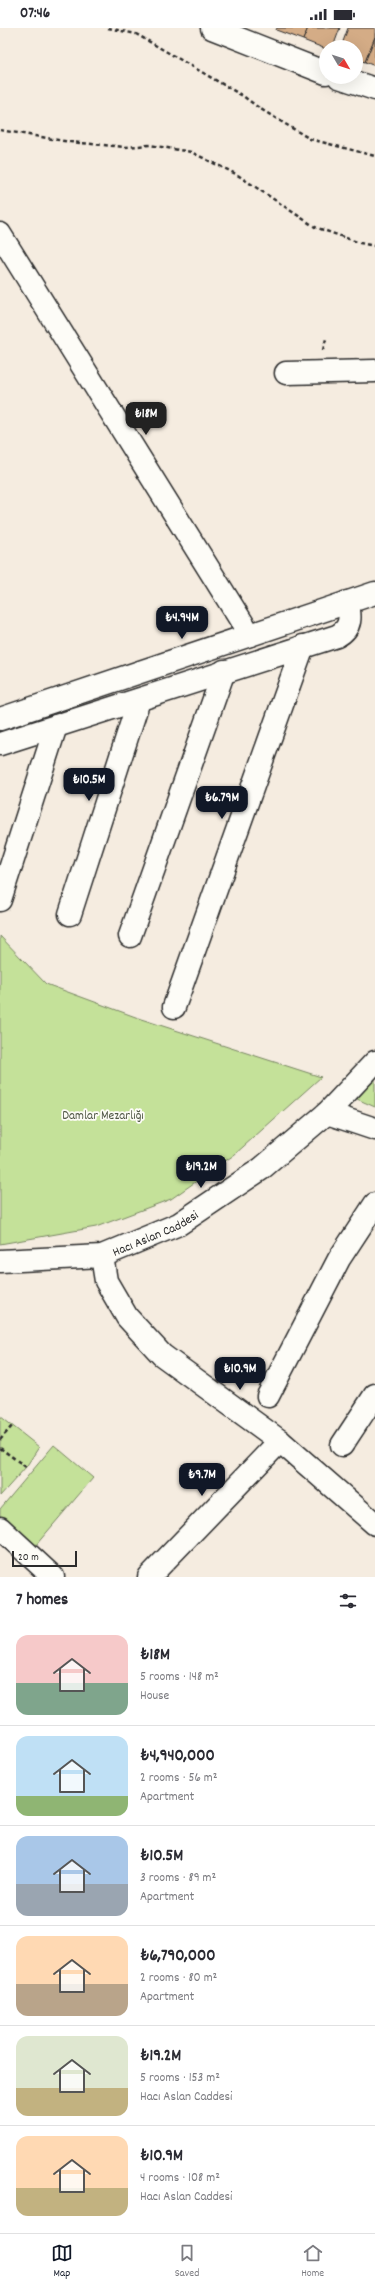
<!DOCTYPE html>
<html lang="en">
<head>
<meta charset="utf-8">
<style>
  body { margin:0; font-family:Dekko,sans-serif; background:#f2f2f3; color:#2b2b33; height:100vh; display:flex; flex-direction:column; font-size:15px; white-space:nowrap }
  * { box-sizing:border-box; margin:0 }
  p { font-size:13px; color:#7c7c81 }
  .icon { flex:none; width:22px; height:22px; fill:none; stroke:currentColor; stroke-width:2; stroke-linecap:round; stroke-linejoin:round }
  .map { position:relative; height:1549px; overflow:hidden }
  .details { display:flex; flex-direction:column; background:#fff; flex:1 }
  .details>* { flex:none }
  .needle { width:26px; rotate:129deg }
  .controls { position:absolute; left:319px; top:12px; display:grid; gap:8px }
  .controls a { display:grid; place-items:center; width:44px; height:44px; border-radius:50%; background:#fff; box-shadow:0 4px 16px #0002; font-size:20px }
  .scale { position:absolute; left:12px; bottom:10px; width:65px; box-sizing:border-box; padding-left:4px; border:2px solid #2b2b2b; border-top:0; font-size:11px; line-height:14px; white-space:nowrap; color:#2b2b2b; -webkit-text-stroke:3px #fdfcf7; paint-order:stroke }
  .price { position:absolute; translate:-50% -34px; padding:0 9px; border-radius:8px; background:#111827; color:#fff; font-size:13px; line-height:26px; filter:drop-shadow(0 1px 2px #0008) }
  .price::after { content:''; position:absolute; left:50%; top:24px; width:12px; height:9px; margin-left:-6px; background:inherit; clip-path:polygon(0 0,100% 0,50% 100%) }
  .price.selected { background:#222; color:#fff }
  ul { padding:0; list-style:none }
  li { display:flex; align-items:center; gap:12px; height:100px; padding:0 16px }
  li+li { border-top:1px solid #e1e1e2 }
  li span { display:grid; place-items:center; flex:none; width:112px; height:80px; border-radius:12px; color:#555 }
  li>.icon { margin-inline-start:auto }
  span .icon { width:48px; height:48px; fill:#fffc; stroke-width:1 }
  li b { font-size:17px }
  h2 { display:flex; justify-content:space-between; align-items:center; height:48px; padding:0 16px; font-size:17px }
  .status { display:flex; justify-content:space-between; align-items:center; height:28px; padding:0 20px; background:#fff; direction:ltr }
  .status svg { height:11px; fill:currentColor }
  .tab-bar { display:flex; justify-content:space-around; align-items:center; height:56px; border-top:1px solid #e1e1e2; background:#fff; font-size:11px; color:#7c7c81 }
  .tab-bar a { display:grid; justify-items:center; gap:2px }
  .tab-bar .selected { color:#111827 }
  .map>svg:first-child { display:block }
</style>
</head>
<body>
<div class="status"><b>07:46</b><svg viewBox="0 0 49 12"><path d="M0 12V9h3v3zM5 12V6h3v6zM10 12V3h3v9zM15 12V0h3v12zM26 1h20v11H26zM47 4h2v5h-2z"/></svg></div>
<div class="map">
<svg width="375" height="1549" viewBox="0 0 375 1549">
  <rect width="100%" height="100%" fill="#f5ece0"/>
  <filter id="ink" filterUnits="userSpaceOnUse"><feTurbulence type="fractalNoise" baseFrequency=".025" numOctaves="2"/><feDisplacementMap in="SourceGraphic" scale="8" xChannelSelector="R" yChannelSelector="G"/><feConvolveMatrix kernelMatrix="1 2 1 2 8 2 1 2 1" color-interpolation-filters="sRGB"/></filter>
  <g filter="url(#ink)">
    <g fill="#c4e199" stroke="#788662">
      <path d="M0,908L46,956L141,991L321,1049L234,1127L171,1171L96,1199L0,1216Z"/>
      <path d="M375,1051V1079L357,1071Z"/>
      <path d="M0,1388L39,1419L26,1439L0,1468Z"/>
      <path d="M54,1417L93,1450L30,1524L0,1498V1481Z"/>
    </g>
    <g fill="#d4ac86" stroke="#2b2b2b">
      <path d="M277,0H308L303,12L276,2Z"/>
      <path d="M308,0H340L333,19H326V21L303,12Z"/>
      <path d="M348,0H375V9L365,34L356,31V19H341Z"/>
      <path d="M375,9V38L365,34Z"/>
    </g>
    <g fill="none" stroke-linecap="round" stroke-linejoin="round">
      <defs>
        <g id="street">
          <path d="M212,0L326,45"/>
          <path d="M339,49L375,61"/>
          <path d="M0,206L250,607"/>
          <path d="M286,345L375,343"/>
          <path d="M0,691L375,565"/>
          <path d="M0,716L337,608C352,600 351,588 347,574"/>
          <path d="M0,872L56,698"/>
          <path d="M70,886L139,672"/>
          <path d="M130,908L224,643"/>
          <path d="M174,979L303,618"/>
          <path d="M327,1085L375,1101"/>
          <path d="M102,1228L106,1253L127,1289L162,1327L280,1413L375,1496"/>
          <path id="s1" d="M0,1233L102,1228L179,1196L261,1141L327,1085L375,1034"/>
          <path d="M268,1368L339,1231L375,1176"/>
          <path d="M342,1417L375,1367"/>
          <path d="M0,1500L53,1549"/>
          <path d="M149,1549L280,1413"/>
        </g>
      </defs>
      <use href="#street" stroke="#2b2b2b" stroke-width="25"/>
      <g stroke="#2b2b2b" stroke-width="2.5" stroke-dasharray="4 3" stroke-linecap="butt">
        <path d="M108,0L136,6L243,68L259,80L310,111L375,128"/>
        <path d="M0,102L70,114L125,119L150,117L191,124L236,146L315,199L360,215L375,218"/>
        <path d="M323,322L326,311"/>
        <path d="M0,1412L12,1398"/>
        <path d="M0,1420L26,1439"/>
      </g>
      <use href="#street" stroke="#fdfcf7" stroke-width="22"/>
    </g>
  </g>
  <g text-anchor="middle" stroke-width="3.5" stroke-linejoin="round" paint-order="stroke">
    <g font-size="13" fill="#515846" stroke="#fdfcf7">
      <text x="103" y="1091">Damlar Mezarlığı</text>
    </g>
    <g font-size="13" fill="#2b2b2b" stroke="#fdfcf7">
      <text dy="5" stroke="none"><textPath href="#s1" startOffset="160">Hacı Aslan Caddesi</textPath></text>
    </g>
  </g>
</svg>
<div class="controls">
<a><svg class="needle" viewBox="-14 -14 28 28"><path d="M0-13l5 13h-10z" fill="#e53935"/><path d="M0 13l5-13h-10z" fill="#7c7c81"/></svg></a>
</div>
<div class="scale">20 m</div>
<b class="price selected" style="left:146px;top:408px">₺18M</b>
<b class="price" style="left:182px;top:612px">₺4.94M</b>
<b class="price" style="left:89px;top:774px">₺10.5M</b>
<b class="price" style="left:222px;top:792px">₺6.79M</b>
<b class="price" style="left:201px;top:1161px">₺19.2M</b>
<b class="price" style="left:240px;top:1363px">₺10.9M</b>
<b class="price" style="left:202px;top:1469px">₺9.7M</b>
</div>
<section class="details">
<h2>7 homes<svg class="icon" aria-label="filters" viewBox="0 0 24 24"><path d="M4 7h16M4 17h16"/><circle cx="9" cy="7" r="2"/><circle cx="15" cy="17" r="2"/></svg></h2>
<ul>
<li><span style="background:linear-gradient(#f6c9c9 60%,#7fa58c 0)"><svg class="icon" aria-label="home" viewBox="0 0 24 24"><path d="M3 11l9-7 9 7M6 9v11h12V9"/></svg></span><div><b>₺18M</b><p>5 rooms · 148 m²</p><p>House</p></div></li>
<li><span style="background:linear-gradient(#bfe0f5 75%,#8fb573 0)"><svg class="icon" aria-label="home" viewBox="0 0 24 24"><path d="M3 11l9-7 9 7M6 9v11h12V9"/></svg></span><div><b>₺4,940,000</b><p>2 rooms · 56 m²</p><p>Apartment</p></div></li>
<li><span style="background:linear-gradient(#a9c7e8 60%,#9aa5b1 0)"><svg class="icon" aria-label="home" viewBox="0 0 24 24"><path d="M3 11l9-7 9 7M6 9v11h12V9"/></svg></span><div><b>₺10.5M</b><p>3 rooms · 89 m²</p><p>Apartment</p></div></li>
<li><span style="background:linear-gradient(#ffd9b3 60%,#b9a48a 0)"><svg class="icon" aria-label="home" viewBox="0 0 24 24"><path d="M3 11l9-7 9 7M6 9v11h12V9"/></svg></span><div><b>₺6,790,000</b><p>2 rooms · 80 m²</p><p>Apartment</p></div></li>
<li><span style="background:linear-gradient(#dfe7d0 65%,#c2b280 0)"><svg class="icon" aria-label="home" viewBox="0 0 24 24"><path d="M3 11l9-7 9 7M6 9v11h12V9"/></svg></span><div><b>₺19.2M</b><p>5 rooms · 153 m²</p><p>Hacı Aslan Caddesi</p></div></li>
<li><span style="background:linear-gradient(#ffd9b3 65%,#c2b280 0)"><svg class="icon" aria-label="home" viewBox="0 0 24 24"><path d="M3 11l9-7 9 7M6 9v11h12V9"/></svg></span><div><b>₺10.9M</b><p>4 rooms · 108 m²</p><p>Hacı Aslan Caddesi</p></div></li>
</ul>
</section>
<nav class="tab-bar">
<a class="selected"><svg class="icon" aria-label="map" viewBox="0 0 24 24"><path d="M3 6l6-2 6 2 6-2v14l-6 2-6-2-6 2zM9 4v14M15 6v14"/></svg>Map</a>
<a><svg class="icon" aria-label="saved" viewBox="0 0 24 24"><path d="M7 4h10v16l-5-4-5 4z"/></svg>Saved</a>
<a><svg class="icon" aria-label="home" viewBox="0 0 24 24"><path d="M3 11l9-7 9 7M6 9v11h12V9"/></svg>Home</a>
</nav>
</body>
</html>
